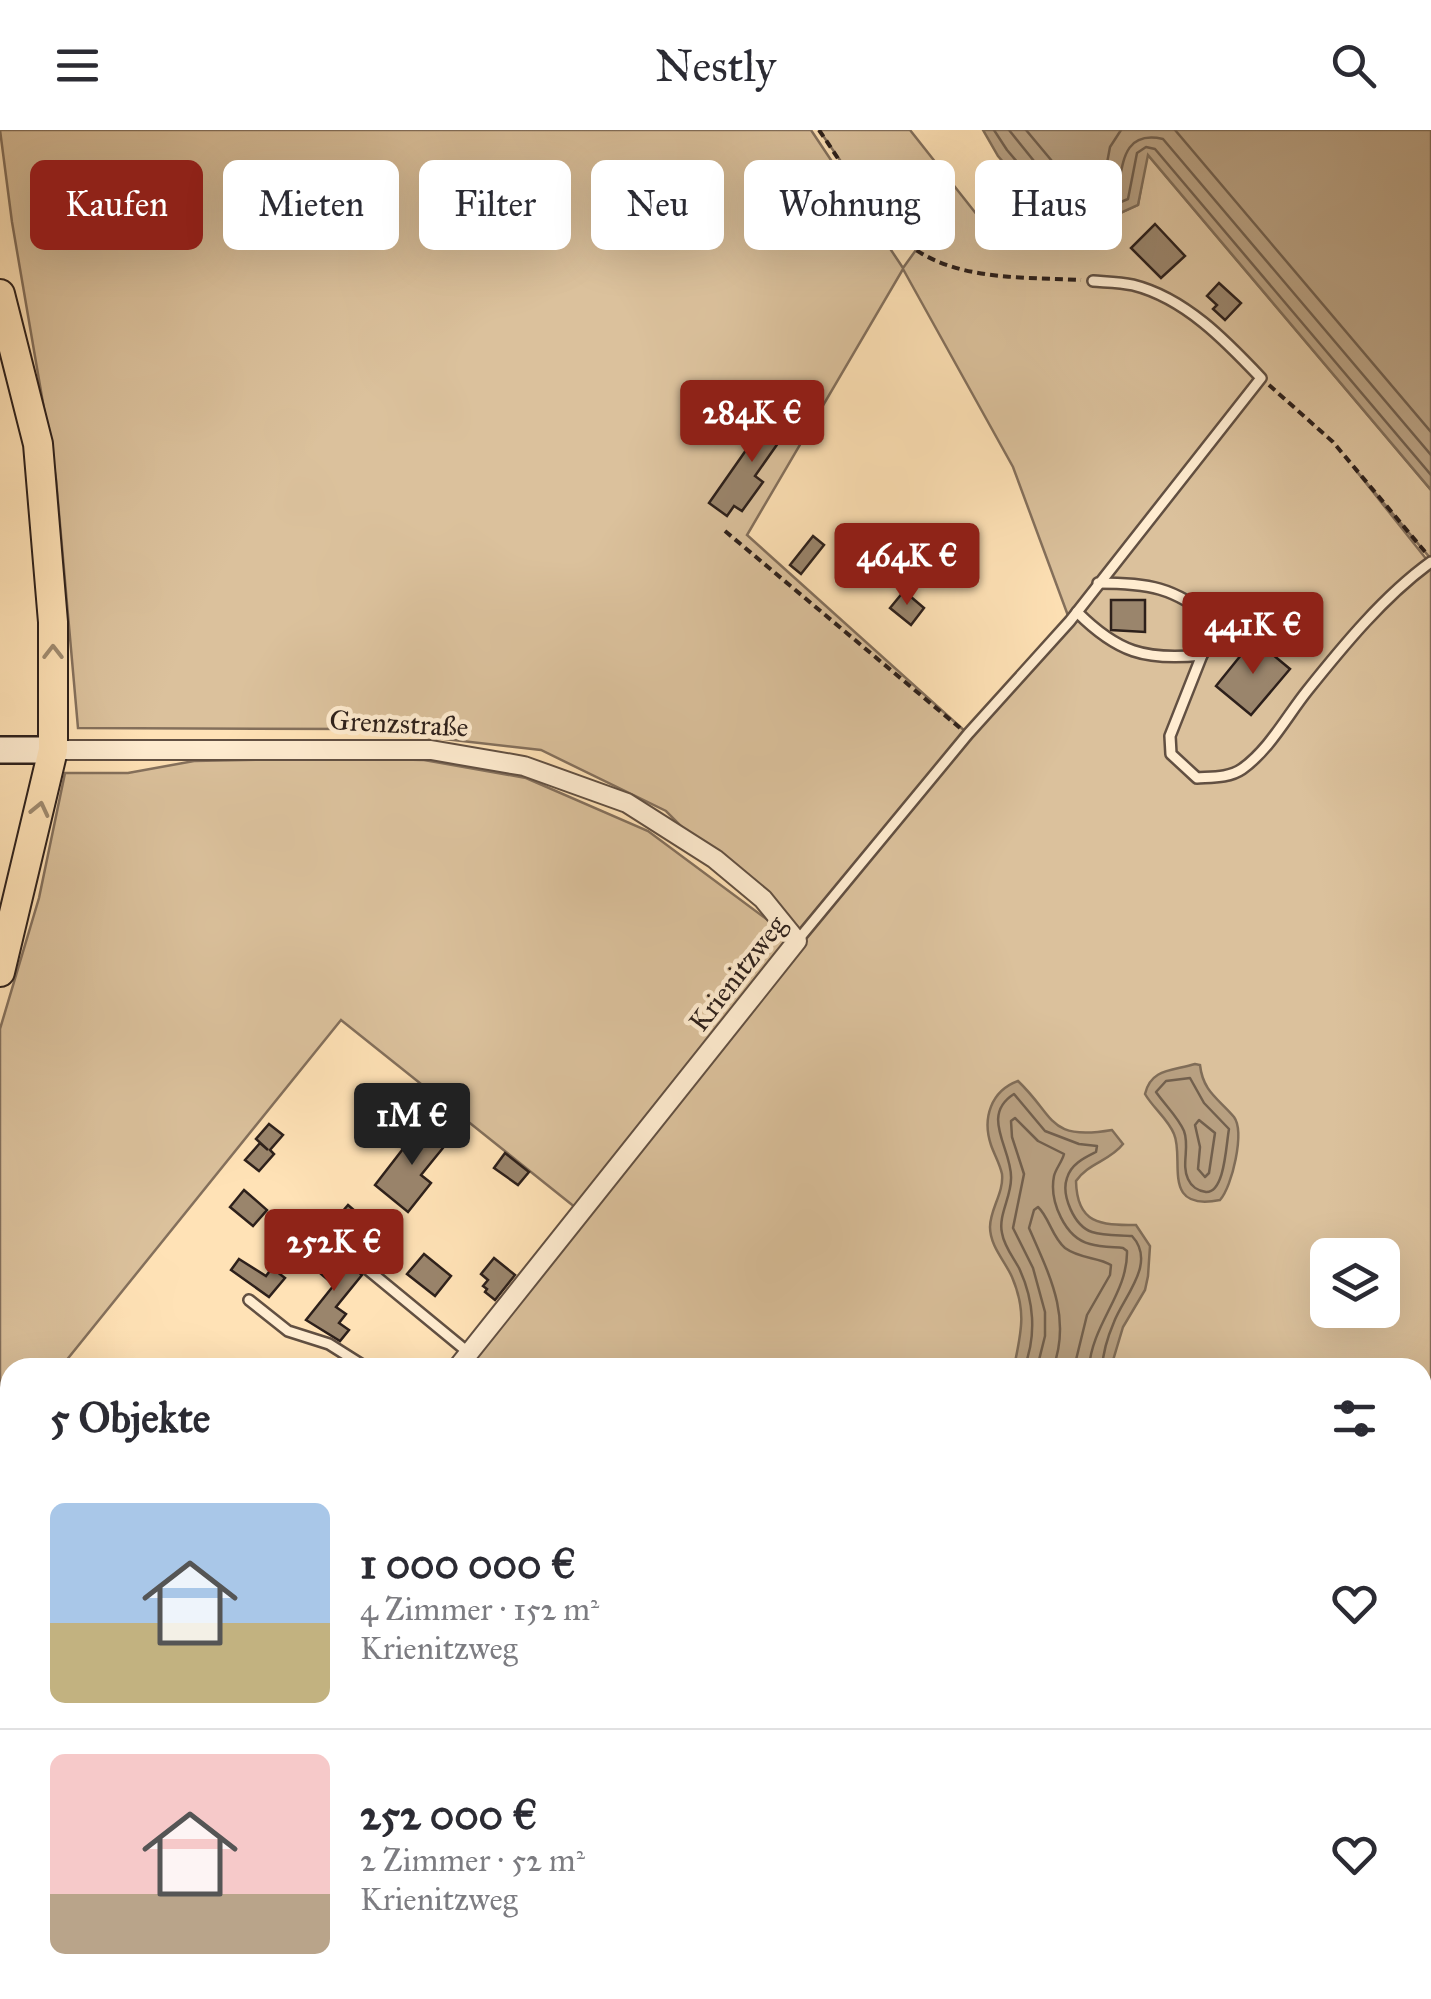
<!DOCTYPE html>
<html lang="de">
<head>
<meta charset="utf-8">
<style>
  body { margin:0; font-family:"IM FELL Great Primer",serif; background:#f2f2f3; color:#2b2b33; height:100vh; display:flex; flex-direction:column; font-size:38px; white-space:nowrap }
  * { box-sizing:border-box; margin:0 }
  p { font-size:32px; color:#7c7c81 }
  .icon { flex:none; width:55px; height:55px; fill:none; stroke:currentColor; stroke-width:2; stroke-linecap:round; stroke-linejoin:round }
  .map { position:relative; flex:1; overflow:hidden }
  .details { position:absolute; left:0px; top:1228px; width:1432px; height:642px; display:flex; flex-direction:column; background:#fff; border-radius:30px 30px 0 0; box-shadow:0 10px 40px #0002 }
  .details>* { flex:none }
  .hud { position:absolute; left:30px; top:30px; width:1372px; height:90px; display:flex; gap:20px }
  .tools { position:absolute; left:1310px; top:1108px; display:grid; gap:20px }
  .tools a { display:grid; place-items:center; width:90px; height:90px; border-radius:15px; background:#fff; box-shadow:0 10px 40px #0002; font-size:50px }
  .price { position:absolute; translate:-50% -85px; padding:0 22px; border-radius:10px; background:#8f2418; color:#fff; font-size:32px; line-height:65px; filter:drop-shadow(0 2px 5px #0008) }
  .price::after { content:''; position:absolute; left:50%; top:60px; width:30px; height:22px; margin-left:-15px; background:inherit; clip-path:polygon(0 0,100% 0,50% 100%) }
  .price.active { background:#222; color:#fff }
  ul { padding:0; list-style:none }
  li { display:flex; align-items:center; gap:30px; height:250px; padding:0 50px }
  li+li { border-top:2px solid #e1e1e2 }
  li span { display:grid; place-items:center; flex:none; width:280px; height:200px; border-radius:15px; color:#555 }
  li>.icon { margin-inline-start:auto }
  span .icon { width:120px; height:120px; fill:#fffc; stroke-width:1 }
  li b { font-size:42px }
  h2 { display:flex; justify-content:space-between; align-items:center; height:120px; padding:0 50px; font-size:42px }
  .pill { padding:0 35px; border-radius:15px; background:#fff; box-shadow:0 10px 40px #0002; font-size:35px; line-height:90px }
  .pill.active { background:#8f2418; color:#fff }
  header { display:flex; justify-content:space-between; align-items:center; height:130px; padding:0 50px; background:#fff; font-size:45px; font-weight:600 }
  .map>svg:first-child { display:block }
</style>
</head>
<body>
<header><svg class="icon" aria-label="menu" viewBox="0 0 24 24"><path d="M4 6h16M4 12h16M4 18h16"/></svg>Nestly<svg class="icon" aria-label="search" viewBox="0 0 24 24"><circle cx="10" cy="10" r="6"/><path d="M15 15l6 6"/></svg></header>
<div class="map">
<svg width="1431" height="1869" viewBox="0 0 1431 1869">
  <rect width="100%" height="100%" fill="#ffe2b6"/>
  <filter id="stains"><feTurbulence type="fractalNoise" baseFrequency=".002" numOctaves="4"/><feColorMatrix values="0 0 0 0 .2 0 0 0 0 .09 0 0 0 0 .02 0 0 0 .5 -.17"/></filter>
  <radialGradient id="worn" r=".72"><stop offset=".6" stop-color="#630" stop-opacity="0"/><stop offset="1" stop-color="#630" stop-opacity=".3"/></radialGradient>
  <path fill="#dbc19c" stroke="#84705c" stroke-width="2.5" fill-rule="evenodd" d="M0,0H811L903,138L916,120L879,86L819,0H910L985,95L1026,58L1046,82L1092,96L1138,75L1147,24L1431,360V429L1354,338L1431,435V1869H297V1860H1422V1238L466,1237L921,663L576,1078L341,890L61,1237L10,1238V1300L0,1313V899L39,768L65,643H128L194,631L334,628L424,630L526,648L648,701L792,808L666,681L541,620L357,599L78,598L56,349L12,92ZM903,139L1013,337L1070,491L967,603L747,405ZM1328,1125H1382V1180H1328Z"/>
  <g fill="#b8a081" stroke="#806d58" stroke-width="2.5">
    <path d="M983,0H1431V360L1148,25L1138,75L1092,96L1046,82L998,26Z"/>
    <path d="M1195,934L1200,935C1203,962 1219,969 1234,987C1245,1002 1232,1057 1220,1070C1160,1082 1185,1029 1174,1004C1168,989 1153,978 1145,964C1151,938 1173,941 1195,934Z"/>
    <path d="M1018,951C1056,987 1047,1011 1112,1000L1123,1014C1110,1031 1088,1033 1076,1051C1077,1094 1100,1095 1136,1095L1150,1116L1148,1146L1145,1160L1123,1197L1111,1237H1014C1021,1203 1027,1182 1012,1147C1005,1131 990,1116 990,1097C990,1079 1004,1063 1002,1044C1000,1034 994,1024 991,1015C982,988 991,961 1018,951Z"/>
  </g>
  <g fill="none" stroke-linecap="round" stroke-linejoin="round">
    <g stroke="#72604e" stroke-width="2.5">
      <path d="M994,0L1007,20L1051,72L1090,85L1128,69L1137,23L1146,17L1155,19L1431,345"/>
      <path d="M1009,0L1059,62L1090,72L1118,59C1123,34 1123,0 1163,9L1431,325"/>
      <path d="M1026,0L1067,49L1089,56L1104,49L1110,17L1121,0"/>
      <path d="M1175,0L1431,302"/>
      <path d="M1190,948L1204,973L1229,999C1226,1014 1225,1063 1206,1062C1198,1061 1191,1056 1188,1049C1181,1034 1190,1017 1184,1001C1178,987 1165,975 1156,962L1166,951Z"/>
      <path d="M1199,990L1215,1003L1209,1043L1205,1047L1198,1039L1200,1017L1195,995Z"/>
      <path d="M1024,1238C1037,1205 1034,1170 1019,1138C1013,1127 1004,1116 1002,1103C998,1086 1011,1067 1011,1049C1013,1020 979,986 1014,964L1045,1001L1079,1014L1097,1016L1096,1022C1084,1028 1071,1034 1067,1048C1061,1065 1074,1096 1092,1102C1104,1106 1119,1105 1132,1106C1157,1133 1124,1166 1114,1192C1108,1206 1103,1222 1102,1238"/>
      <path d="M1037,1238L1045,1206V1182L1033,1138L1013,1098L1024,1044L1012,1007L1011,991L1015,988L1038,1011L1064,1024C1062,1032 1056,1038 1054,1046C1049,1071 1065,1108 1090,1114C1100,1117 1113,1117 1123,1118L1127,1121C1128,1163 1092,1194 1089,1238"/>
      <path d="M1053,1238C1072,1187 1049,1144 1029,1098L1034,1080L1038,1077C1049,1087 1052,1107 1065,1118C1080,1129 1098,1127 1111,1135L1110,1145L1087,1185L1074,1238"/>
    </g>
  </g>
  <g fill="#9a856c" stroke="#2d201b" stroke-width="2.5">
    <path d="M1155,94L1185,126L1161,148L1131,118Z"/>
    <path d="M1219,153L1241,173L1225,190L1213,179L1217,175L1207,166Z"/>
    <path d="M777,276L795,289L755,346L763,352L742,381L734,376L727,386L709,373Z"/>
    <path d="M813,406L824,415L801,444L790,435Z"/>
    <path d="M904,461L924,478L911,495L890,478Z"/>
    <path d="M1111,470H1145V502L1111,500Z"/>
    <path d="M1254,509L1290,539L1251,585L1216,556Z"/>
    <path d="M424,958L440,971L424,991L408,979Z"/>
    <path d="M423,993L447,1013L421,1045L431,1053L408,1082L375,1055Z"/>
    <path d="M269,994L283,1005L270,1020L274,1024L259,1041L245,1030L260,1013L268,1020L256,1009Z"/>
    <path d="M505,1023L529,1042L518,1055L494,1038Z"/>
    <path d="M244,1060L267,1080L253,1096L230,1077Z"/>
    <path d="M348,1075L370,1094L351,1116L329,1097Z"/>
    <path d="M328,1118L362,1145L336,1177L346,1184L339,1193L349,1200L340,1211L306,1190L334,1155L313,1137Z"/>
    <path d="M424,1124L451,1146L435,1166L407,1144Z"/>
    <path d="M494,1128L515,1145L495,1170L485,1162L487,1159L483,1156L488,1150L481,1144Z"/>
    <path d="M239,1129L266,1146L272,1138L285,1148L269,1167L231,1140Z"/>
  </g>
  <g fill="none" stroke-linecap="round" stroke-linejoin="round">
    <defs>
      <g id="lane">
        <path d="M1077,482C1117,522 1145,531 1202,525L1211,507L1214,490C1174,457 1148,453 1098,453"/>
        <path d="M1202,525L1170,606L1171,624L1197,648C1212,647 1229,648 1242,639C1269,620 1287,586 1307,561C1343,516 1384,466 1431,432"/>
        <path d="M797,811L968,604L1070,491L1261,248C1226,211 1185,168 1133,155C1120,152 1106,152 1093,151"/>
        <path d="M321,1101L469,1223"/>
        <path d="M249,1170L288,1201L329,1214L367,1238"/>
        <path d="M0,1439L10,1447"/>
      </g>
      <g id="street">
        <path d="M53,620H431L524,636L627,673L715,729L763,769L797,811L457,1238"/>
        <path d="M0,1810L10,1792"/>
      </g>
      <path id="secondary" d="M0,620H53"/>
      <path id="primary" d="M0,164L38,314L53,492V620L0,842"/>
    </defs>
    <use href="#lane" stroke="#625042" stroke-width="14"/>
    <use href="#street" stroke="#625042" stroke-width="22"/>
    <use href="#secondary" stroke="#2d201b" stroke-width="30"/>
    <use href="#primary" stroke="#2d201b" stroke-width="32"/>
    <g stroke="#2d201b" stroke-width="4" stroke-dasharray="8 5" stroke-linecap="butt">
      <path d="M819,0C847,40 874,92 916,120C963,151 1028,147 1081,150"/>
      <path d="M1269,255L1333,312L1426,423"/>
      <path d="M725,401L960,598"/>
      <path d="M71,1860V1869"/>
    </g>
    <use href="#lane" stroke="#ffecd0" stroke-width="9"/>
    <use href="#street" stroke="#ffecd0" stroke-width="18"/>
    <use href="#secondary" stroke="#ffecd0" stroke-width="25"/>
    <use href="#primary" stroke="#ffe2b6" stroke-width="28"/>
  </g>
  <defs><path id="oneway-chevron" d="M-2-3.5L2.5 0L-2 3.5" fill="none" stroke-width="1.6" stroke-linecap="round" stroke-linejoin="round" transform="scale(2.5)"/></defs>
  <g stroke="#a08b70">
    <use href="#oneway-chevron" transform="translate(53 522) rotate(-90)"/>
    <use href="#oneway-chevron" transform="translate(40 679) rotate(-77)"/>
  </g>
  <g text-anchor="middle" stroke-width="9" stroke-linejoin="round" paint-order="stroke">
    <g font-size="28" fill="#2d201b" stroke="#ffecd0">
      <text transform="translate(399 593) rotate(3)" y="10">Grenzstraße</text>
      <text transform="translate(737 843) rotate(-52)" y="10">Krienitzweg</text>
    </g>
  </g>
  <rect width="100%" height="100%" filter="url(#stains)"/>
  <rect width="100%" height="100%" fill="url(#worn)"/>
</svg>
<div class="tools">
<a><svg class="icon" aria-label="layers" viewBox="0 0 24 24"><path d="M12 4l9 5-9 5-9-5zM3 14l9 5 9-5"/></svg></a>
</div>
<b class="price" style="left:752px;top:335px">284K €</b>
<b class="price" style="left:907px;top:478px">464K €</b>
<b class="price" style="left:1253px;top:547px">441K €</b>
<b class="price active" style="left:412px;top:1038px">1M €</b>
<b class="price" style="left:334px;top:1164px">252K €</b>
<div class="hud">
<a class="pill active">Kaufen</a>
<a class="pill">Mieten</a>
<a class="pill">Filter</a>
<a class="pill">Neu</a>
<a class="pill">Wohnung</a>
<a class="pill">Haus</a>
</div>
<section class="details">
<h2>5 Objekte<svg class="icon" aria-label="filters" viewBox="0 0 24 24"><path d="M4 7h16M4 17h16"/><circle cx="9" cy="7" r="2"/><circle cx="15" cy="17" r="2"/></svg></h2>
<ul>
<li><span style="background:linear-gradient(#a9c7e8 60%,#c2b280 0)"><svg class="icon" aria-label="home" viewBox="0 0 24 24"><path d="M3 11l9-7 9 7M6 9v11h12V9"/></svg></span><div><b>1 000 000 €</b><p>4 Zimmer · 152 m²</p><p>Krienitzweg</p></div><svg class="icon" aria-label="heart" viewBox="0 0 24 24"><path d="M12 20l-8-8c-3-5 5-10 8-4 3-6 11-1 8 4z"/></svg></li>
<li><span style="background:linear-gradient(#f6c9c9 70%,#b9a48a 0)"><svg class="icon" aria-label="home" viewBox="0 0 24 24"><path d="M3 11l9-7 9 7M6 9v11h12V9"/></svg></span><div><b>252 000 €</b><p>2 Zimmer · 52 m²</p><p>Krienitzweg</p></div><svg class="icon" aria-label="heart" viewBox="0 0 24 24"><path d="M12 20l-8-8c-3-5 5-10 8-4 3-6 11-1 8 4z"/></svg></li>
</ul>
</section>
</div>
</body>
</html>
